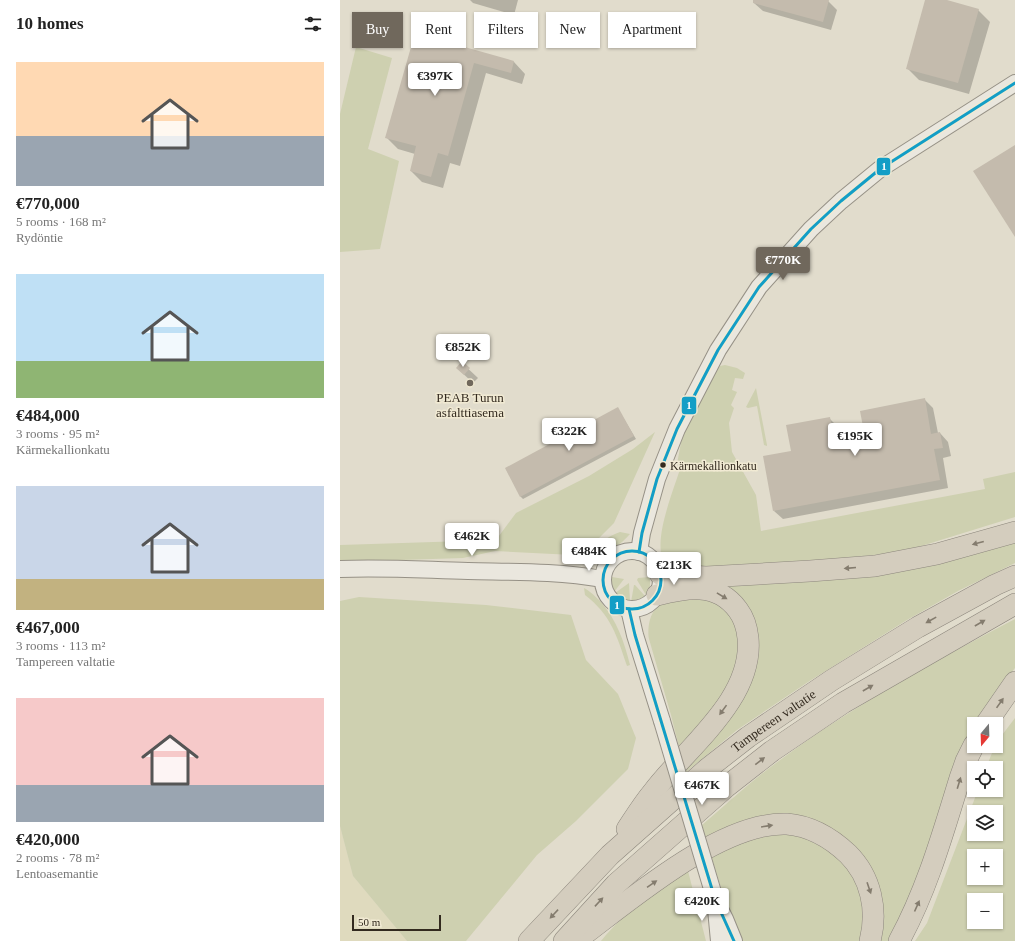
<!DOCTYPE html>
<html lang="en">
<head>
<meta charset="utf-8">
<style>
  body { margin:0; font-family:Georgia,serif; background:#f2f2f2; color:#222; height:100vh; display:flex; flex-direction:column; font-size:15px; white-space:nowrap }
  * { box-sizing:border-box; margin:0 }
  p { font-size:13px; color:#767676 }
  .icon { flex:none; width:22px; height:22px; fill:none; stroke:currentColor; stroke-width:2; stroke-linecap:round; stroke-linejoin:round }
  .map { position:relative; flex:1; overflow:hidden }
  .sheet { display:flex; flex-direction:column; background:#fff; width:340px }
  .sheet>* { flex:none }
  .top-card { position:absolute; left:12px; top:12px; width:380px; height:36px; display:flex; gap:8px }
  .needle { width:26px; rotate:199deg }
  .fabs { position:absolute; left:627px; top:717px; display:grid; gap:8px }
  .fabs a { display:grid; place-items:center; width:36px; height:36px; border-radius:0px; background:#fff; box-shadow:0 1px 3px #0004; font-size:20px }
  .scale { position:absolute; left:12px; bottom:10px; width:89px; box-sizing:border-box; padding-left:4px; border:2px solid #332a1f; border-top:0; font-size:11px; line-height:14px; white-space:nowrap; color:#332a1f; -webkit-text-stroke:3px #f1ead3; paint-order:stroke }
  .price { position:absolute; translate:-50% -34px; padding:0 9px; border-radius:4px; background:#fff; color:#222; font-size:13px; line-height:26px; filter:drop-shadow(0 1px 2px #0008) }
  .price::after { content:''; position:absolute; left:50%; top:24px; width:12px; height:9px; margin-left:-6px; background:inherit; clip-path:polygon(0 0,100% 0,50% 100%) }
  .price.on { background:#70685c; color:#fff }
  ul { padding:0; list-style:none }
  li { display:grid; align-content:center; gap:8px; height:212px; padding:0 16px }
  li span { display:grid; place-items:center; height:124px; border-radius:0px; color:#555 }
  li>.icon { margin-inline-start:auto }
  span .icon { width:72px; height:72px; fill:#fffc; stroke-width:1 }
  li b { font-size:17px }
  h2 { display:flex; justify-content:space-between; align-items:center; height:48px; padding:0 16px; font-size:17px }
  .chip { padding:0 14px; border-radius:0px; background:#fff; box-shadow:0 1px 3px #0004; font-size:14px; line-height:36px }
  .chip.on { background:#70685c; color:#fff }
  main { display:flex; flex:1; min-height:0 }
  .map>svg:first-child { display:block }
</style>
</head>
<body>
<main>
<section class="sheet">
<h2>10 homes<svg class="icon" aria-label="filters" viewBox="0 0 24 24"><path d="M4 7h16M4 17h16"/><circle cx="9" cy="7" r="2"/><circle cx="15" cy="17" r="2"/></svg></h2>
<ul>
<li><span style="background:linear-gradient(#ffd9b3 60%,#9aa5b1 0)"><svg class="icon" aria-label="home" viewBox="0 0 24 24"><path d="M3 11l9-7 9 7M6 9v11h12V9"/></svg></span><div><b>€770,000</b><p>5 rooms · 168 m²</p><p>Rydöntie</p></div></li>
<li><span style="background:linear-gradient(#bfe0f5 70%,#8fb573 0)"><svg class="icon" aria-label="home" viewBox="0 0 24 24"><path d="M3 11l9-7 9 7M6 9v11h12V9"/></svg></span><div><b>€484,000</b><p>3 rooms · 95 m²</p><p>Kärmekallionkatu</p></div></li>
<li><span style="background:linear-gradient(#c9d6e8 75%,#c2b280 0)"><svg class="icon" aria-label="home" viewBox="0 0 24 24"><path d="M3 11l9-7 9 7M6 9v11h12V9"/></svg></span><div><b>€467,000</b><p>3 rooms · 113 m²</p><p>Tampereen valtatie</p></div></li>
<li><span style="background:linear-gradient(#f6c9c9 70%,#9aa5b1 0)"><svg class="icon" aria-label="home" viewBox="0 0 24 24"><path d="M3 11l9-7 9 7M6 9v11h12V9"/></svg></span><div><b>€420,000</b><p>2 rooms · 78 m²</p><p>Lentoasemantie</p></div></li>
</ul>
</section>
<div class="map">
<svg width="675" height="941" viewBox="0 0 675 941">
  <rect width="100%" height="100%" fill="#e1dccc"/>
  <path fill="#dfdabe" d="M0,826L13,876L67,941H0Z"/>
  <g fill="#ced0b0" fill-rule="evenodd">
    <path d="M16,47L52,58L28,149L59,161L40,249L0,252V114Z"/>
    <path d="M385,365L397,368L405,373L403,379L395,378L392,390L397,392L391,405L394,408L389,423L392,452L416,495L421,531L645,489L643,479L675,472V517L562,552L467,562L371,570L326,565C325,563 323,560 322,557C315,534 334,489 341,466L337,464L342,437L375,371L380,366Z"/>
    <path d="M416,388L427,445V446L424,445L417,406L408,408L406,407Z"/>
    <path d="M315,432L274,523L259,538L233,555L155,551L123,558L0,562V545L156,540L176,513L249,476L293,449Z"/>
    <path d="M280,532L290,534C282,543 262,561 249,556V554C257,545 268,536 280,532Z"/>
    <path d="M675,537V563L618,591L567,620L468,682L397,730L346,772L342,765L413,645L369,585Z"/>
    <path d="M272,577L284,579L274,592L272,584Z"/>
    <path d="M310,577V586L306,595L297,580L298,578Z"/>
    <path d="M289,583L290,601L281,599L275,593Z"/>
    <path d="M294,585H295L305,596L299,600L291,602Z"/>
    <path d="M244,588C250,591 256,597 261,602C277,621 284,641 290,665L287,666C277,636 271,615 245,595Z"/>
    <path d="M366,596L391,612L402,642L393,681L340,751L331,715L309,639C307,627 310,608 323,604C336,599 352,598 366,596Z"/>
    <path d="M19,597L146,605L231,615L246,660L278,694L296,738L288,769L236,821L197,855L126,941H67L13,876L0,826V601Z"/>
    <path d="M675,619V668L660,687L637,724H634V729L628,741L590,845L552,941H536L540,920L486,828L367,842L362,825C387,804 410,782 436,763C511,707 593,662 675,619Z"/>
    <path d="M675,718V941H575L587,923L638,790H656V768H646L656,743ZM634,812H656V834H634ZM634,856H656V878H634ZM634,900H656V922H634Z"/>
    <path d="M451,834L479,843L507,866L520,887L526,917L522,941H402C388,914 380,884 371,855L413,837Z"/>
    <path d="M348,871L366,941H261C286,910 315,892 348,871Z"/>
  </g>
  <g fill="#0003">
    <path d="M130,0H178L174,15L133,3Z"/>
    <path d="M415,0H485L488,1L497,10L491,30L423,11L414,3Z"/>
    <path d="M586,0H603L638,10L650,22L629,94L579,80L567,68Z"/>
    <path d="M75,35L174,62L185,74L182,84L146,73L120,166L110,163L103,188L82,182L71,171L75,154L58,149L47,138Z"/>
    <path d="M122,363L138,378L133,383L117,368Z"/>
    <path d="M584,399L593,408L598,433H600L608,442L611,456L603,458L608,488L443,519L434,511L489,418L498,427L501,443L526,438Z"/>
    <path d="M278,409L296,439L183,499L181,497L166,469Z"/>
  </g>
  <g fill="#c4bbad">
    <path d="M413,0H489L483,22L413,3Z"/>
    <path d="M585,0H607L639,9L618,83L566,69Z"/>
    <path d="M75,33L174,61L171,73L134,63L108,156L98,153L91,177L70,171L76,146L45,138Z"/>
    <path d="M675,145V237L633,171Z"/>
    <path d="M122,361L130,368L124,375L116,368Z"/>
    <path d="M585,398L591,434L600,432L603,448L594,449L600,480L433,511L423,456L451,451L446,425L490,417L495,443L525,437L520,411Z"/>
    <path d="M278,407L294,436L180,497L165,468Z"/>
  </g>
  <g fill="none" stroke-linecap="round" stroke-linejoin="round">
    <defs>
      <g id="secondary">
        <circle cx="292" cy="580" r="29"/>
        <path d="M299,552L302,533L317,479L337,429L378,350L419,287L471,229L501,201L540,169L675,83"/>
        <path d="M0,569C42,567 86,570 128,571C173,572 219,571 262,579"/>
        <path d="M289,609L295,635L322,721"/>
        <path d="M375,899L385,919L394,941"/>
        <path d="M376,909L379,941"/>
      </g>
      <g id="highway">
        <path d="M320,574L366,577L470,571L535,566L597,554L675,532"/>
        <path d="M646,724L675,682"/>
        <path d="M287,829C295,817 303,804 313,792C346,748 414,699 408,638C407,628 404,618 398,610C377,581 346,588 317,595"/>
        <path d="M238,939C289,901 381,821 447,824C471,826 491,838 508,854C531,877 538,910 530,941"/>
        <path id="s1" d="M189,941L270,855L367,769L408,737L492,680L578,627L655,585L675,576"/>
        <path d="M224,941L276,884L386,787L432,751L503,703L675,604"/>
        <path d="M559,941C587,890 603,833 620,778L626,761L634,745"/>
      </g>
    </defs>
    <use href="#secondary" stroke="#969186" stroke-width="18"/>
    <use href="#highway" stroke="#8c867c" stroke-width="22"/>
    <use href="#secondary" stroke="#eae7de" stroke-width="16"/>
    <use href="#highway" stroke="#d4cdbe" stroke-width="21"/>
    <defs>
      <path id="secondary-bridge" d="M322,721L375,899"/>
    </defs>
    <use href="#secondary-bridge" stroke="#969186" stroke-width="18" stroke-linecap="butt"/>
    <use href="#secondary-bridge" stroke="#eae7de" stroke-width="16"/>
    <defs>
      <g id="bus-1">
        <circle cx="292" cy="580" r="29"/>
        <path d="M299,552L302,533L317,479L337,429L378,350L419,287L471,229L501,201L540,169L675,83"/>
        <path d="M289,609L295,635L375,899L394,941"/>
      </g>
    </defs>
    <use href="#bus-1" stroke="#f1ead3" stroke-width="6"/>
    <use href="#bus-1" stroke="#139ec6" stroke-width="3"/>
  </g>
  <defs><path id="oneway-solid" d="M-6-.8H1V-3.2L6.5 0L1 3.2V.8H-6Z"/></defs>
  <g fill="#847c6e">
    <use href="#oneway-solid" transform="translate(638 543) rotate(165)"/>
    <use href="#oneway-solid" transform="translate(510 568) rotate(175)"/>
    <use href="#oneway-solid" transform="translate(382 596) rotate(31)"/>
    <use href="#oneway-solid" transform="translate(591 620) rotate(151)"/>
    <use href="#oneway-solid" transform="translate(640 623) rotate(-30)"/>
    <use href="#oneway-solid" transform="translate(528 688) rotate(-30)"/>
    <use href="#oneway-solid" transform="translate(660 703) rotate(-55)"/>
    <use href="#oneway-solid" transform="translate(383 710) rotate(126)"/>
    <use href="#oneway-solid" transform="translate(420 761) rotate(-38)"/>
    <use href="#oneway-solid" transform="translate(619 783) rotate(-73)"/>
    <use href="#oneway-solid" transform="translate(427 826) rotate(-9)"/>
    <use href="#oneway-solid" transform="translate(312 884) rotate(-34)"/>
    <use href="#oneway-solid" transform="translate(529 888) rotate(71)"/>
    <use href="#oneway-solid" transform="translate(259 902) rotate(-47)"/>
    <use href="#oneway-solid" transform="translate(577 906) rotate(-66)"/>
    <use href="#oneway-solid" transform="translate(214 914) rotate(133)"/>
  </g>
  <circle fill="#70685c" stroke="#f1ead3" stroke-width="1.5" cx="130" cy="383" r="4"/>
  <circle fill="#332a1f" stroke="#f1ead3" stroke-width="1.5" cx="323" cy="465" r="3.5"/>
  <g text-anchor="middle" stroke-width="3" stroke-linejoin="round" paint-order="stroke">
    <g font-size="12" fill="#332a1f" stroke="#f1ead3" text-anchor="start">
      <text x="330" y="470">Kärmekallionkatu</text>
    </g>
    <g font-size="13" fill="#332a1f" stroke="#f1ead3">
      <text x="130" y="402">PEAB Turun<tspan x="130" dy="15">asfalttiasema</tspan></text>
    </g>
    <g font-size="13" fill="#332a1f" stroke="#f1ead3">
      <text dy="5" stroke="none"><textPath href="#s1" startOffset="330">Tampereen valtatie</textPath></text>
    </g>
  </g>
  <g stroke="#f1ead3" stroke-width="1.5">
    <rect x="536" y="157" width="15" height="19" rx="4" fill="#139ec6"/>
    <rect x="341" y="396" width="16" height="19" rx="4" fill="#139ec6"/>
    <rect x="269" y="595" width="16" height="20" rx="4" fill="#139ec6"/>
  </g>
  <g font-size="11" text-anchor="middle" font-weight="bold" fill="#fff">
    <text x="544" y="170">1</text>
    <text x="349" y="409">1</text>
    <text x="277" y="609">1</text>
  </g>
</svg>
<div class="fabs">
<a><svg class="needle" viewBox="-14 -14 28 28"><path d="M0-13l5 13h-10z" fill="#e53935"/><path d="M0 13l5-13h-10z" fill="#767676"/></svg></a>
<a><svg class="icon" aria-label="locate" viewBox="0 0 24 24"><circle cx="12" cy="12" r="6"/><path d="M12 2v4M12 18v4M2 12h4M18 12h4"/></svg></a>
<a><svg class="icon" aria-label="layers" viewBox="0 0 24 24"><path d="M12 4l9 5-9 5-9-5zM3 14l9 5 9-5"/></svg></a>
<a>+</a>
<a>−</a>
</div>
<div class="scale">50 m</div>
<b class="price" style="left:95px;top:97px">€397K</b>
<b class="price on" style="left:443px;top:281px">€770K</b>
<b class="price" style="left:123px;top:368px">€852K</b>
<b class="price" style="left:229px;top:452px">€322K</b>
<b class="price" style="left:515px;top:457px">€195K</b>
<b class="price" style="left:132px;top:557px">€462K</b>
<b class="price" style="left:249px;top:572px">€484K</b>
<b class="price" style="left:334px;top:586px">€213K</b>
<b class="price" style="left:362px;top:806px">€467K</b>
<b class="price" style="left:362px;top:922px">€420K</b>
<div class="top-card">
<a class="chip on">Buy</a>
<a class="chip">Rent</a>
<a class="chip">Filters</a>
<a class="chip">New</a>
<a class="chip">Apartment</a>
</div>
</div>
</main>
</body>
</html>
